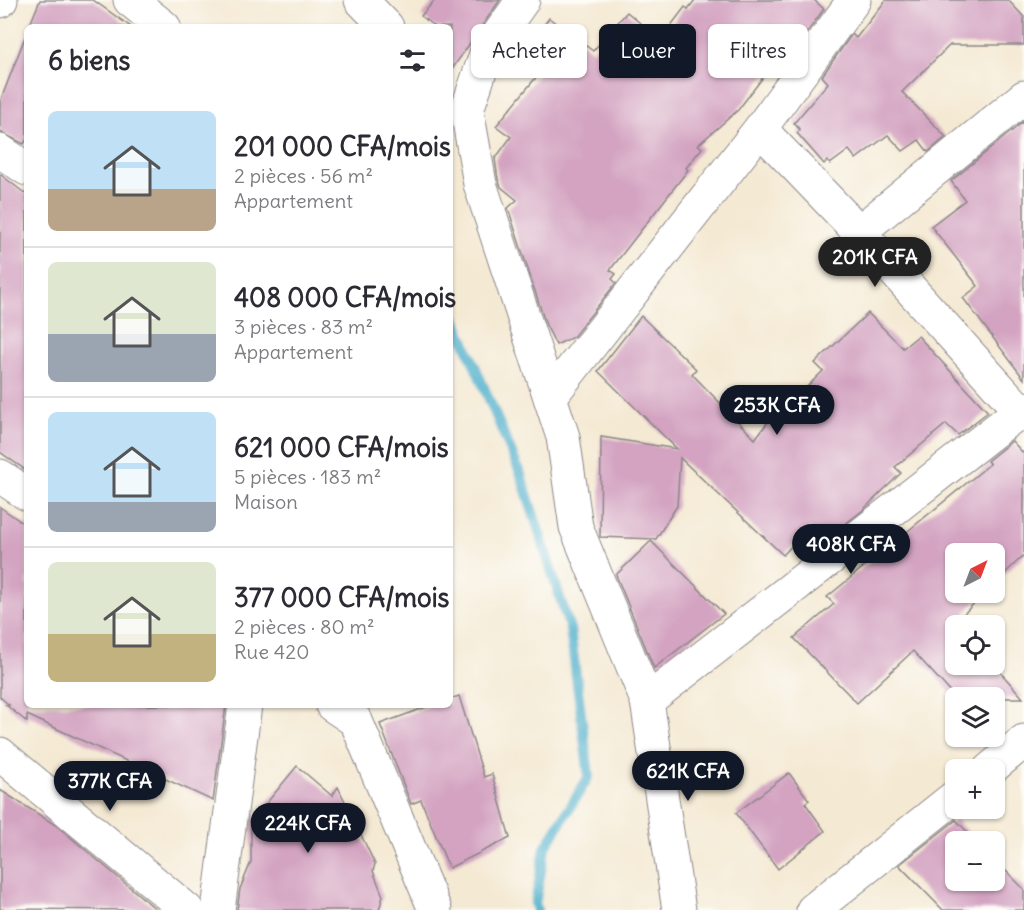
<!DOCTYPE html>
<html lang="fr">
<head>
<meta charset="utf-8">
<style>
  body { margin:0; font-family:Delius,sans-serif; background:#f2f2f3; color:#2b2b33; height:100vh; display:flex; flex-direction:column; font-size:22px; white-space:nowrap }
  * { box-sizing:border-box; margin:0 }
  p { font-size:20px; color:#7c7c81 }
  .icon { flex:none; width:33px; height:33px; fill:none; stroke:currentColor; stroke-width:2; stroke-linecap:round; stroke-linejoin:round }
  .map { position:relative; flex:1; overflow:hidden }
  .drawer { position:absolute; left:24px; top:24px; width:429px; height:684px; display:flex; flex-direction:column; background:#fff; border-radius:9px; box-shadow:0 2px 4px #0004 }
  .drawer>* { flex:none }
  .top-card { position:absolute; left:471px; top:24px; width:462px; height:54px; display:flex; gap:12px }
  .needle { width:39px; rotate:42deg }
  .controls { position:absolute; left:945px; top:543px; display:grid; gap:12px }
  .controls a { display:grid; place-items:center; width:60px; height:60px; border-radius:9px; background:#fff; box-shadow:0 2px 4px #0004; font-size:30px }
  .price { position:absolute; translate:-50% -51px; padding:0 14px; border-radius:21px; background:#111827; color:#fff; font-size:20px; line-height:39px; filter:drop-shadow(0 2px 3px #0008) }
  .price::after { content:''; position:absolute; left:50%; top:36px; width:18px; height:14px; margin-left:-9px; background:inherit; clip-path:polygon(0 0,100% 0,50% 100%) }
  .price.active { background:#222; color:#fff }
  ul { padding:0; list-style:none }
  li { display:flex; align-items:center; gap:18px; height:150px; padding:0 24px }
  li+li { border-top:2px solid #e1e1e2 }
  li span { display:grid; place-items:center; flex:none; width:168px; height:120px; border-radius:9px; color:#555 }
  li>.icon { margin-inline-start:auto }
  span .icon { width:72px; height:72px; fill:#fffc; stroke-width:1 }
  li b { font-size:26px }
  h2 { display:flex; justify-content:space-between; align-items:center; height:72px; padding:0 24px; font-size:26px }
  .pill { padding:0 21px; border-radius:9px; background:#fff; box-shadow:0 2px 4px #0004; font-size:21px; line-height:54px }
  .pill.active { background:#111827; color:#fff }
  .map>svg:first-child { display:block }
</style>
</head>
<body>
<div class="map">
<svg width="1024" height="910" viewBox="0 0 1024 910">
  <rect width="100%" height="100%" fill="#fdfcf7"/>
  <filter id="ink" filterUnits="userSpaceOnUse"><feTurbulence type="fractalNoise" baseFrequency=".0167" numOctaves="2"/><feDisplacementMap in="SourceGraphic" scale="12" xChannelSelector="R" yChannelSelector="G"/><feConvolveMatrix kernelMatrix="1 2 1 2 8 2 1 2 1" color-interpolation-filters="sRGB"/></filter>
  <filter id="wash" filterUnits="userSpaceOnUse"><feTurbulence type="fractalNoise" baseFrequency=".008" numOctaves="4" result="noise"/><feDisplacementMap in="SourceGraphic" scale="24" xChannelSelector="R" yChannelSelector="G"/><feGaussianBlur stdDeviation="1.35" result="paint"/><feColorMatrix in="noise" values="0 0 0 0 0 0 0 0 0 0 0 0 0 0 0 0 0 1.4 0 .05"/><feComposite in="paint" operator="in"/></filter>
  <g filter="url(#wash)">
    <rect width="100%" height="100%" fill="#f4e9d3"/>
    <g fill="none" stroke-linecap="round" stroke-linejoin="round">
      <path stroke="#4caecb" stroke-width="10" d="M450,307L521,475L570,629L589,776L545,848L535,904L537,910"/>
    </g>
    <g id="blocks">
      <g fill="#d3a3c1">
        <path d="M40,0H93L131,27H29Z"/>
        <path d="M435,0H500L450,72V27H435L421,16Z"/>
        <path d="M695,0H814L824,9L798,45L793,38L738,110L698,145L702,148L686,168L688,170L610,270L616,274L612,279L616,283L573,337L556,345L546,325L508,208L517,200L501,187L498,179L495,159L511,137L496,126L552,58L531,42L549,18L593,51L627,12L660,40L685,7L688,9Z"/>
        <path d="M886,0H1008L1024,17V45H950L902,92L946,137L928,152L919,140L903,151L888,135L856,159L849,150L830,164L827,161L824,164L797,133L800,130L794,123L828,83L822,76L852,34L856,38Z"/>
        <path d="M25,37L27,38V139L24,144L0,132V102Z"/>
        <path d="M1024,121V379L963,298L978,286L931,226L965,200L951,181Z"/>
        <path d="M0,174L27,195V471L0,452Z"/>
        <path d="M868,313L903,348L918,336L988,412L958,435L946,424L895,467L901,473L863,510L823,541L809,528L783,555L680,458L677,506L656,539L600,537L601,437L677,449L598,371L641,316L696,369L692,374L755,439L771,418L773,420L823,371L815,363Z"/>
        <path d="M1012,441L1024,454V555L994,584V554H956V592H985L956,622V664H993L1023,698H956L913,651L857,703L794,638L834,604L827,597L990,464L987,461Z"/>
        <path d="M0,507L27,526V705H226L213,801L27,715V722L6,705H9L0,697Z"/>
        <path d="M651,541L724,614L654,668L616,575Z"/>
        <path d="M459,696L484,777L492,774L510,838L449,868L421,800L411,804L380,724L432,705H450V699Z"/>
        <path d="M297,766L332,796L338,787L375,864L373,871L383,896L379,910H237L240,889L251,862V822Z"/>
        <path d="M789,773L809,800L805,803L825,831L778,869L736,813Z"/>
        <path d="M0,790L57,826L157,910L0,909Z"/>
        <path d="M956,820L977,842H956V880H994V859L1024,889V910H943L899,865Z"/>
      </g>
    </g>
  </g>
  <g filter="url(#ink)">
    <use href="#blocks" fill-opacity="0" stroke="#8b8687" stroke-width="1.5"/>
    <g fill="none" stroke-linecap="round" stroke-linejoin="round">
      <defs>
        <g id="minor">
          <path d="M130,0L164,27"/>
          <path d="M361,0L387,27"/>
          <path d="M523,0L487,51L467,110L480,184L563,437L576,527L647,701L679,910"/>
          <path d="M0,1L1,0"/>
          <path d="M760,129L859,232L1024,415"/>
          <path d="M0,151L27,169"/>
          <path d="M859,232L1024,97"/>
          <path d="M550,397L760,129L854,0"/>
          <path d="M0,476L27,494"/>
          <path d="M647,701L1024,408"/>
          <path d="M332,705L356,721L435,910"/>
          <path d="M0,754L187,910"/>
          <path d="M989,770L1024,741"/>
          <path d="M218,910L245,705"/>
          <path d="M813,910L956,796"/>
        </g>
      </defs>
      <use href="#minor" stroke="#8b8687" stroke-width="35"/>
      <use href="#minor" stroke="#fff" stroke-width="33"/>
    </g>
  </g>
</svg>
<div class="controls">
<a><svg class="needle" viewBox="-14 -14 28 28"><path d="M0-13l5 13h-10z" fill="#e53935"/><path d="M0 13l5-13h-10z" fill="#7c7c81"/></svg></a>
<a><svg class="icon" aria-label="locate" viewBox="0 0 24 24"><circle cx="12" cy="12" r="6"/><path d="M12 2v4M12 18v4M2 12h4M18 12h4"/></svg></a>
<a><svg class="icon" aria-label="layers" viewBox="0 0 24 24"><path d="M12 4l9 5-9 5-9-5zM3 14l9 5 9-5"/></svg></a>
<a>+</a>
<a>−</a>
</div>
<b class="price active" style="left:875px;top:288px">201K CFA</b>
<b class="price" style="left:777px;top:436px">253K CFA</b>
<b class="price" style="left:851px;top:575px">408K CFA</b>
<b class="price" style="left:688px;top:802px">621K CFA</b>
<b class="price" style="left:110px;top:812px">377K CFA</b>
<b class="price" style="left:308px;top:854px">224K CFA</b>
<div class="top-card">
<a class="pill">Acheter</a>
<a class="pill active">Louer</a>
<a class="pill">Filtres</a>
</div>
<section class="drawer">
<h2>6 biens<svg class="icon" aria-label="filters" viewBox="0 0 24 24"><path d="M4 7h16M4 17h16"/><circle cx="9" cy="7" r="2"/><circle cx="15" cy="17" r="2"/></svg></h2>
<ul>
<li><span style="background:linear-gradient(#bfe0f5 65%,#b9a48a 0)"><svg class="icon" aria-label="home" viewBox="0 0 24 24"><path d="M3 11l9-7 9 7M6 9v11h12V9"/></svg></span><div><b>201 000 CFA/mois</b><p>2 pièces · 56 m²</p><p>Appartement</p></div></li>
<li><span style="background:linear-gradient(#dfe7d0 60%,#9aa5b1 0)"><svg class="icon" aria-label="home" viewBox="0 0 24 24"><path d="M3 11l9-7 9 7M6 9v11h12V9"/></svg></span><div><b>408 000 CFA/mois</b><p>3 pièces · 83 m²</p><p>Appartement</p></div></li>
<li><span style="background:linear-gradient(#bfe0f5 75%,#9aa5b1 0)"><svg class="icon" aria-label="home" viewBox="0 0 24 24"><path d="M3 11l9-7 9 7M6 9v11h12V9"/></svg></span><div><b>621 000 CFA/mois</b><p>5 pièces · 183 m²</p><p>Maison</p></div></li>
<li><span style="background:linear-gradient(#dfe7d0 60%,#c2b280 0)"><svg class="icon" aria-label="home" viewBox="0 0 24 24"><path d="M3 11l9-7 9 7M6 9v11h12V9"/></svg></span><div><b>377 000 CFA/mois</b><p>2 pièces · 80 m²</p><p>Rue 420</p></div></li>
</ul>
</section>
</div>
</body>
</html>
